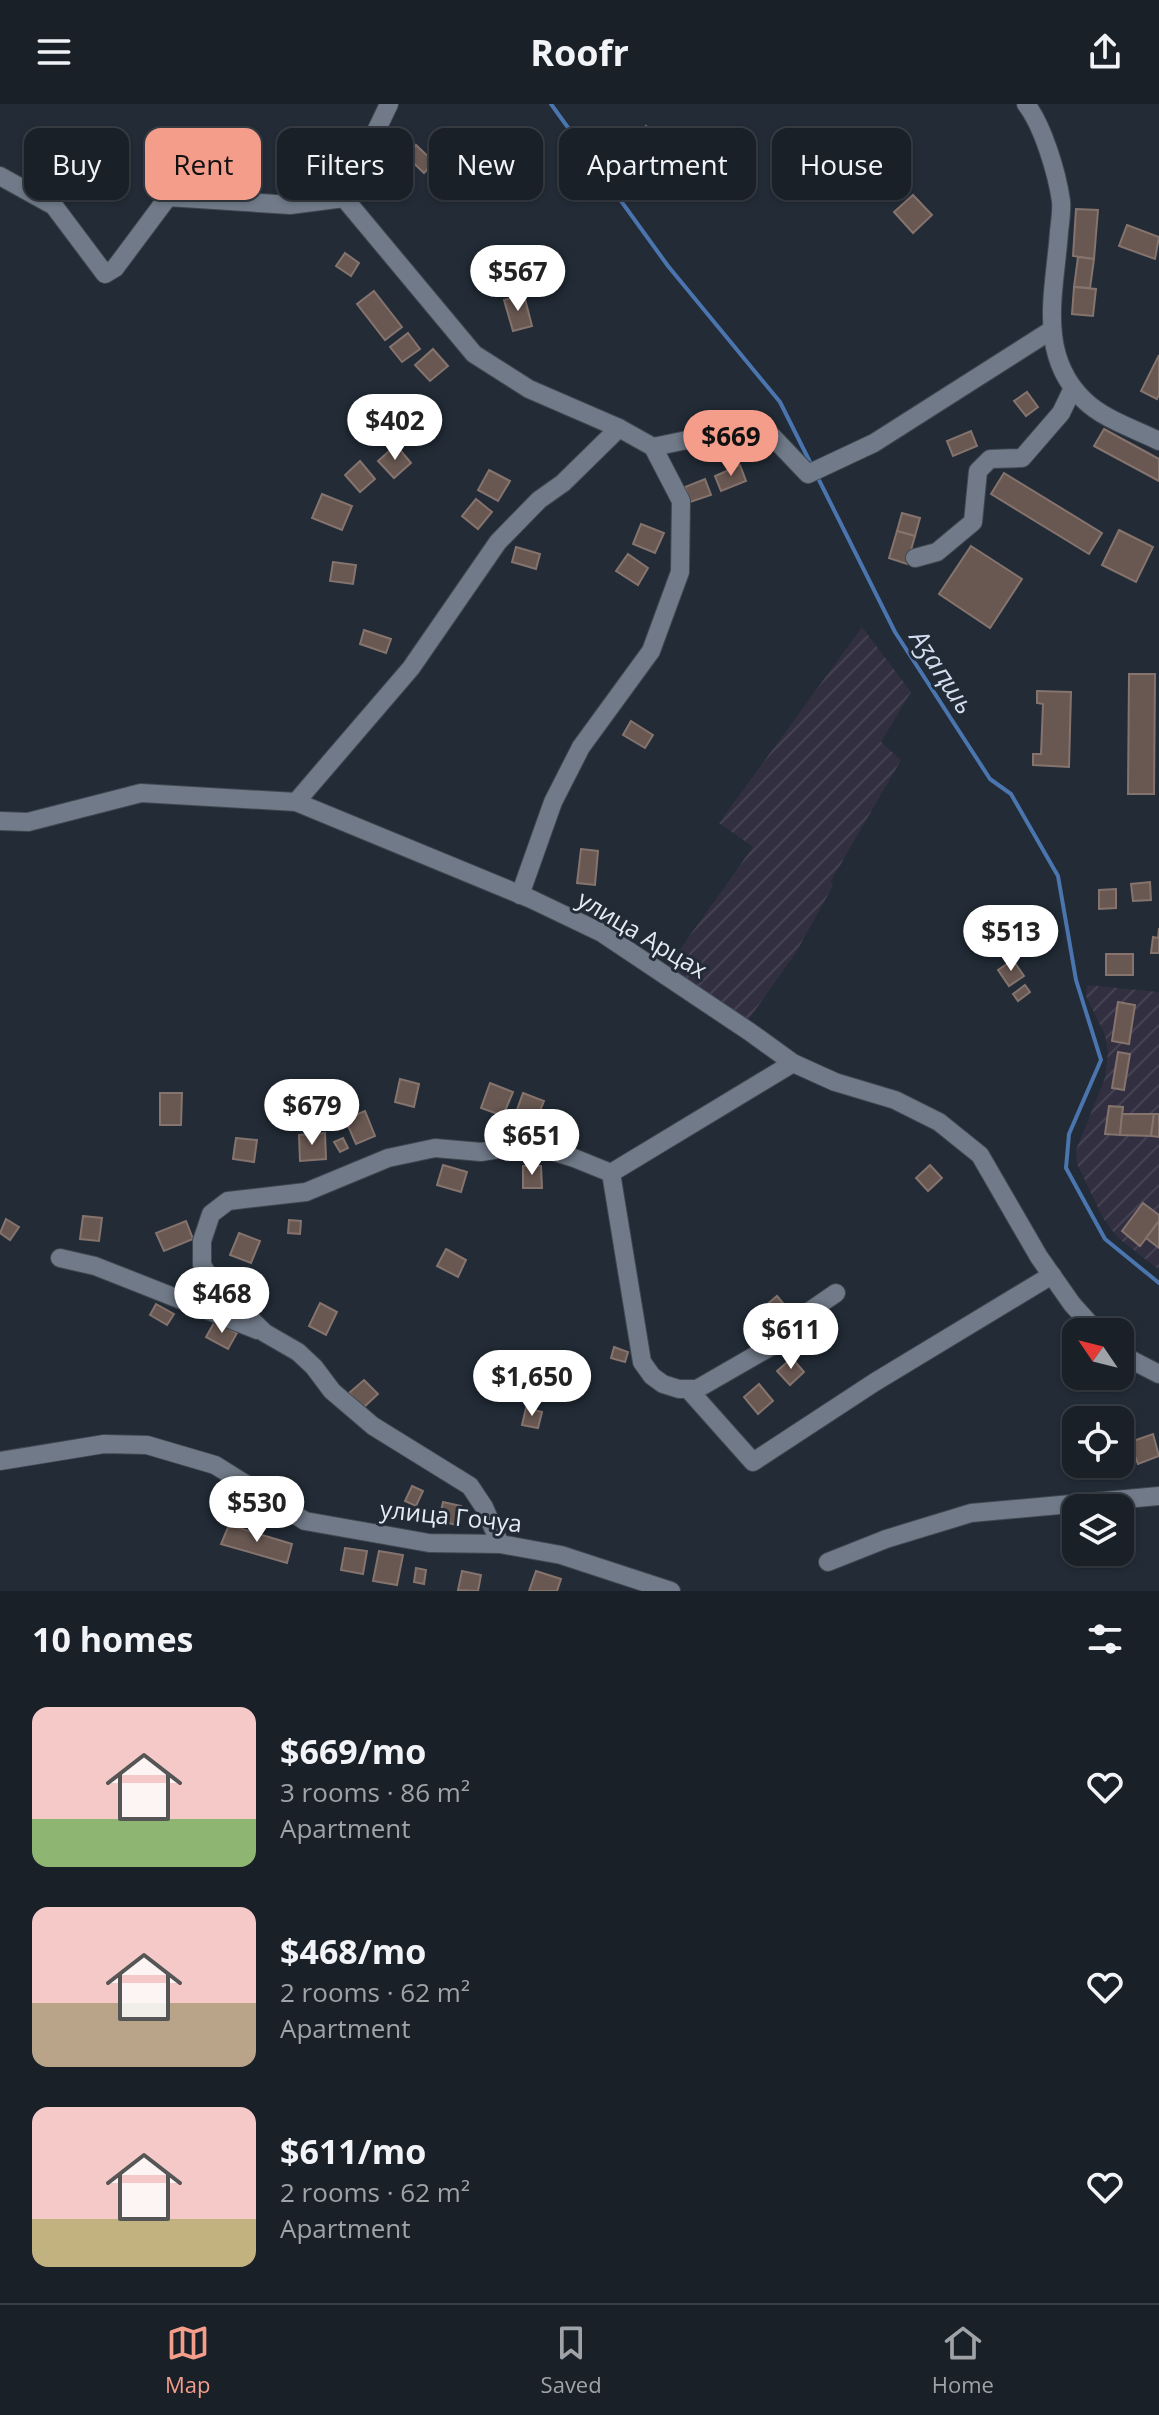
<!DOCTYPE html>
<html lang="en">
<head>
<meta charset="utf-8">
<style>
  body { margin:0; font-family:"Open Sans",sans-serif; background:#272d34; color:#f1f3f6; height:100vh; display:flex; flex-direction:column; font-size:30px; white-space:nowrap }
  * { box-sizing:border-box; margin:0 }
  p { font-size:26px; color:#9fa3a8 }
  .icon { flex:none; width:44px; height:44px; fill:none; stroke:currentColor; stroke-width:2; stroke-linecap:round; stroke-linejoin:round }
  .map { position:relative; height:1487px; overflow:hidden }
  .details { display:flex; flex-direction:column; background:#1a2028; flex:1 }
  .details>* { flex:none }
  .top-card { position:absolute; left:24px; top:24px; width:1112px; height:72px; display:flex; gap:16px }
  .needle { width:52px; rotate:305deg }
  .tools { position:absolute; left:1062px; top:1214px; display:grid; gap:16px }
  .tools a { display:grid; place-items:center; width:72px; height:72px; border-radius:16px; background:#1a2028; box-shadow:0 2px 6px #0004,0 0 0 2px #383e45; font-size:40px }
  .price { position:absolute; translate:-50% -68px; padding:0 18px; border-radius:28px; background:#fff; color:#222; font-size:26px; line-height:52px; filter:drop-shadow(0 2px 4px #0008) }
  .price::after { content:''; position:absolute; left:50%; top:48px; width:24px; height:18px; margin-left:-12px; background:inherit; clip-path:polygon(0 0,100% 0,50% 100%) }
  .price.on { background:#f49d8b; color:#111 }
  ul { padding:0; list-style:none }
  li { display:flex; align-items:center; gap:24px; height:200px; padding:0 32px }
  li span { display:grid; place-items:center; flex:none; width:224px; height:160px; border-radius:16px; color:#555 }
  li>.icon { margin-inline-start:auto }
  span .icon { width:96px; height:96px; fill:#fffc; stroke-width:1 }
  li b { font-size:34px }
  h2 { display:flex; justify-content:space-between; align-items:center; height:96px; padding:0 32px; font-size:34px }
  .tag { padding:0 28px; border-radius:16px; background:#1a2028; box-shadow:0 2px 6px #0004,0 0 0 2px #383e45; font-size:28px; line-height:72px }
  .tag.on { background:#f49d8b; color:#111 }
  header { display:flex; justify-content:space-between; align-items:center; height:104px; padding:0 32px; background:#1a2028; font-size:36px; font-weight:700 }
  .menu { display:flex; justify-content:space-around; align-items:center; height:112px; border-top:2px solid #383e45; background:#1a2028; font-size:22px; color:#9fa3a8 }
  .menu a { display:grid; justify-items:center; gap:4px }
  .menu .on { color:#f49d8b }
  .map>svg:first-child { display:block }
</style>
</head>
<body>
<header><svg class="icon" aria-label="menu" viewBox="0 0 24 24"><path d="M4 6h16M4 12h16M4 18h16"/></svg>Roofr<svg class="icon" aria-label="share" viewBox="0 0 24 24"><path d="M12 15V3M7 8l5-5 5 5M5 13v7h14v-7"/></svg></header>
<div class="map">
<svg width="1159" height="1487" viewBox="0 0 1159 1487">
  <defs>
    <pattern id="industrial-furrows" width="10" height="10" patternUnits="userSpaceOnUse" patternTransform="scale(2)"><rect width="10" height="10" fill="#312f40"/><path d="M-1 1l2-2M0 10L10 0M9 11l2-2" fill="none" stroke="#454353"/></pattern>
  </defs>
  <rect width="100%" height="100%" fill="#222b36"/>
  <g fill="url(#industrial-furrows)">
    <path d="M862,523L911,588L881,638L901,656L831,777L833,782L795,850L746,919L666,865L753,743L719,719Z"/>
    <path d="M1087,881L1159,888V1166L1117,1133L1103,1114L1077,1060L1076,1046L1105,974L1108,948L1105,931L1086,892Z"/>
  </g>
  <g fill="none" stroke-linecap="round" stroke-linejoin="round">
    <g stroke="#4b75af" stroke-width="4">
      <path d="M551,0L668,162L780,298L813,364"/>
      <path d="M817,372L895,528L990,675L1011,690L1058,772L1076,876L1101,956L1069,1030L1066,1064L1105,1135L1159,1179"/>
    </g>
  </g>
  <g fill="#695852" stroke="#85736d" stroke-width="2">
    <path d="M646,22L666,38L644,66L624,49Z"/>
    <path d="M416,41L434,58L424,69L406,52Z"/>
    <path d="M300,46L307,59L289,69L282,56Z"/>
    <path d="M468,60L481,74L469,85L457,71Z"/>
    <path d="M913,91L932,111L913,129L894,108Z"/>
    <path d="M1076,105L1098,106L1094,155L1073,152Z"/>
    <path d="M1127,121L1159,133L1155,155L1119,142Z"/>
    <path d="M345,149L359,159L351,172L336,162Z"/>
    <path d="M1078,153L1094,155L1090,184L1074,183Z"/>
    <path d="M1074,183L1096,185L1093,212L1072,210Z"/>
    <path d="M374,187L402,223L385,236L357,200Z"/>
    <path d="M524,191L532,222L513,227L504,196Z"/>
    <path d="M408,229L420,245L402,258L390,243Z"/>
    <path d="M433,245L448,262L430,277L415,261Z"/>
    <path d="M1159,251V290L1157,295L1141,287Z"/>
    <path d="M1027,288L1038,303L1026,312L1014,297Z"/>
    <path d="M1104,325L1159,355V377L1094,342Z"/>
    <path d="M971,327L977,342L953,352L947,337Z"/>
    <path d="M396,341L411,359L394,374L378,357Z"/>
    <path d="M360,357L375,375L360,388L345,371Z"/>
    <path d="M740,361L746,377L721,387L715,372Z"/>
    <path d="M489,366L510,377L498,397L478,386Z"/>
    <path d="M1004,369L1102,429L1089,450L991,390Z"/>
    <path d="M705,375L711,391L690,398L685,383Z"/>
    <path d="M322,390L352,402L342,426L312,414Z"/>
    <path d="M476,395L492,408L478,425L462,412Z"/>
    <path d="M902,409L920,414L915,432L897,427Z"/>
    <path d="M641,420L664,429L655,449L633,440Z"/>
    <path d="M1119,426L1153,443L1136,478L1102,461Z"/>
    <path d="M897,427L915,432L907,460L889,454Z"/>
    <path d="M971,442L1022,475L990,524L939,490Z"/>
    <path d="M516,443L540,450L536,465L512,458Z"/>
    <path d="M628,450L648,464L638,481L616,467Z"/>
    <path d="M333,458L356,461L353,480L330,477Z"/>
    <path d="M364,526L391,535L386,549L360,540Z"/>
    <path d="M1129,570H1155L1154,690H1128Z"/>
    <path d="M1037,587L1071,588L1069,663L1033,661V650H1041L1043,600L1037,599Z"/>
    <path d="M631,617L653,631L645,644L623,631Z"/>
    <path d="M581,745L598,747L595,781L577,779Z"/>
    <path d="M1150,778L1151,796L1133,797L1131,780Z"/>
    <path d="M1116,785V804L1099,805V786Z"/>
    <path d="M1159,824V849H1151L1153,833L1158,834Z"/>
    <rect x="1106" y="850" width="27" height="21"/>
    <path d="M1013,856L1024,872L1009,882L998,866Z"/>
    <path d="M1025,881L1030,888L1018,897L1013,890Z"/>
    <path d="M1118,898L1135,901L1129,940L1112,937Z"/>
    <path d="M1118,948L1130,950L1124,986L1112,984Z"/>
    <path d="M400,975L419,980L414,1003L395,998Z"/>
    <path d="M490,979L513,988L503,1012L481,1004Z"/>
    <path d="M160,989H182L181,1021H160Z"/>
    <path d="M523,989L544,997L533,1024L513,1017Z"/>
    <path d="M1109,1002L1123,1003L1120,1031L1105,1030Z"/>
    <path d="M365,1007L375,1032L356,1040L345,1015Z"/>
    <path d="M1122,1010H1154L1151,1032L1120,1031Z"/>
    <path d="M1154,1010H1159V1033L1151,1032Z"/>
    <path d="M325,1029L326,1055L300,1057L299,1031Z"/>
    <path d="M236,1034L257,1036L254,1058L233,1055Z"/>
    <path d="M343,1034L348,1044L340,1048L334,1038Z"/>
    <path d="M443,1061L467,1068L461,1088L437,1081Z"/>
    <path d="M930,1061L942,1074L928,1087L916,1074Z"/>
    <path d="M523,1062H541L542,1084H523Z"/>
    <path d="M1143,1099L1159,1111V1117L1140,1142L1122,1127Z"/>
    <path d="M83,1112L102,1114L99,1137L80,1135Z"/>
    <path d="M6,1115L19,1123L10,1136L0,1129Z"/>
    <path d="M289,1116L301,1117L300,1130L288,1129Z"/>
    <path d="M186,1117L193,1135L164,1147L156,1129Z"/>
    <path d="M1159,1117V1144L1146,1134Z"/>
    <path d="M239,1129L260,1137L251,1159L230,1151Z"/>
    <path d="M446,1145L466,1156L458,1173L437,1162Z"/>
    <path d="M252,1181L266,1195L254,1205L241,1191Z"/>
    <path d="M777,1192L793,1211L781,1220L765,1202Z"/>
    <path d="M320,1199L337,1208L326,1231L309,1222Z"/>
    <path d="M156,1200L174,1210L167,1221L150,1211Z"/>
    <path d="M761,1214L772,1235L756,1244L745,1223Z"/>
    <path d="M215,1217L237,1229L228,1245L206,1233Z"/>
    <path d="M614,1243L628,1248L625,1258L611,1254Z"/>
    <path d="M792,1254L804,1268L790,1281L777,1267Z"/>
    <path d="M364,1276L378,1290L363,1304L349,1289Z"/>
    <path d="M759,1280L773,1297L758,1310L744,1293Z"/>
    <path d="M526,1304L542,1308L538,1324L522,1321Z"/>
    <path d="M1153,1330L1159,1352L1138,1360L1130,1338Z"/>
    <path d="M412,1382L423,1387L416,1402L405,1397Z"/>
    <path d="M443,1398L461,1402L457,1421L439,1417Z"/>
    <path d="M229,1421L292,1440L287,1459L221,1440Z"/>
    <path d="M345,1444L367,1447L363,1470L341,1466Z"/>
    <path d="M379,1447L403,1451L397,1481L373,1477Z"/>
    <path d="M416,1464L426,1466L424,1480L414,1478Z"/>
    <path d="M462,1467L481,1471L478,1487L458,1486Z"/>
    <path d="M536,1467L561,1475L557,1487H529Z"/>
  </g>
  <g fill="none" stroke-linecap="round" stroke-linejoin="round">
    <defs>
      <g id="minor">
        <path d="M1026,0C1043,22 1057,69 1061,97C1062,107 1060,118 1059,128C1055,186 1036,250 1084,296C1103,315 1135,325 1159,337"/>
        <path d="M0,72L54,102L105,170L115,164L168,93L290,101L344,94"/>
        <path d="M344,94L474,250L529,285L619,324L653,343L681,397L680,468L651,547L581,643L553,698L520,791"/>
        <path d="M344,94L389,0"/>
        <path d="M653,343L755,322L766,326L808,370L874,339L1050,227"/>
        <path d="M915,454L937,448L973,418L978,367L990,355L1022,354L1061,309L1073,284"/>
        <path d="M296,698L411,564L498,438L539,396L563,379L619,324"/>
        <path d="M0,717L28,718L141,689L296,698L531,795L602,829L750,928L793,959L835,978L895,996L939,1018L980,1051L1039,1153L1072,1200L1097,1228"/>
        <path d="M611,1069L642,1258L652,1272L663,1280L679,1285H697L777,1239L810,1207L836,1189"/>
        <path d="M60,1154L95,1162L257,1226"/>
        <path d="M1120,1250L1159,1270"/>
        <path d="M688,1285L753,1358L875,1278L1052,1171"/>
        <path d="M0,1357L104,1340L147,1341L215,1361L305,1417L429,1439L500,1440L561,1451L671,1487"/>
        <path d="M500,1440L484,1403L470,1382L373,1322L332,1287L314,1263L298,1248L265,1229L213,1179L202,1161V1137L211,1110L228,1097L306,1088L388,1054L435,1044L481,1048L506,1044L545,1045L574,1054L611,1069L793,959"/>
        <path d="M828,1458L886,1435L971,1409L1159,1392"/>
      </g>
    </defs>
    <use href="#minor" stroke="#404750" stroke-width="20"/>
    <use href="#minor" stroke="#707a88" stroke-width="18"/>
  </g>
  <g text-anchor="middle" stroke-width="6" stroke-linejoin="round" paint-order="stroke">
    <g font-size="24" fill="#e6ebf3" stroke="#222b36">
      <text transform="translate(642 831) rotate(31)" y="8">улица Арцах</text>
      <text transform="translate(451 1413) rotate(6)" y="8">улица Гочуа</text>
    </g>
    <g font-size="26" font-style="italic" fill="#d2deef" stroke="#222b36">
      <text transform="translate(942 568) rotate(57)" y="9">Аӡаԥшь</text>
    </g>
  </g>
</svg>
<div class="tools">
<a><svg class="needle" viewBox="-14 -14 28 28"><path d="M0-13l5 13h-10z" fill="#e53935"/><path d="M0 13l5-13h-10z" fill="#9fa3a8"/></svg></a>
<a><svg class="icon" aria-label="locate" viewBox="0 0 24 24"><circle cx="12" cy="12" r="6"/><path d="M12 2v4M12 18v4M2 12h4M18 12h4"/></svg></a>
<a><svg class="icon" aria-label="layers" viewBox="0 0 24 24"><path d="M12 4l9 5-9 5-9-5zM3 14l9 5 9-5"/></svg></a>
</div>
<b class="price" style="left:518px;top:209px">$567</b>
<b class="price" style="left:395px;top:358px">$402</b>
<b class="price on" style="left:731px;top:374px">$669</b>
<b class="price" style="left:1011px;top:869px">$513</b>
<b class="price" style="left:312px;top:1043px">$679</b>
<b class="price" style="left:532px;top:1073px">$651</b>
<b class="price" style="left:222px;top:1231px">$468</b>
<b class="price" style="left:791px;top:1267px">$611</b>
<b class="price" style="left:532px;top:1314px">$1,650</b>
<b class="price" style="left:257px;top:1440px">$530</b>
<div class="top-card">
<a class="tag">Buy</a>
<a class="tag on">Rent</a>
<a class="tag">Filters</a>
<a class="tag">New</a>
<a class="tag">Apartment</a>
<a class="tag">House</a>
</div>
</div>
<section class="details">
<h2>10 homes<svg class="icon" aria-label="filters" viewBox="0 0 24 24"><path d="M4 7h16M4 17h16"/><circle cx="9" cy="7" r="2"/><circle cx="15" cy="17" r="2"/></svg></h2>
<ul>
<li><span style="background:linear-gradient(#f6c9c9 70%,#8fb573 0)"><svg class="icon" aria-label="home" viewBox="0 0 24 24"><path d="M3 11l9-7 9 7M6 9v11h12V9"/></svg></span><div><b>$669/mo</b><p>3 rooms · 86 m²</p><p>Apartment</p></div><svg class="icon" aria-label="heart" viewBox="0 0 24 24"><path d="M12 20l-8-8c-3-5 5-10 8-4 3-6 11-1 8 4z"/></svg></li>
<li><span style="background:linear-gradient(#f6c9c9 60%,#b9a48a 0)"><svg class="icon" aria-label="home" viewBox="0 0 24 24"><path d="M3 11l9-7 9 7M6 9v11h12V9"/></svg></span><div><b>$468/mo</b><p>2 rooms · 62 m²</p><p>Apartment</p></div><svg class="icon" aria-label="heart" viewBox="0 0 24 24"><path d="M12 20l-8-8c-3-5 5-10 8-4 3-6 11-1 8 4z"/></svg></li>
<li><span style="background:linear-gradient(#f6c9c9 70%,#c2b280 0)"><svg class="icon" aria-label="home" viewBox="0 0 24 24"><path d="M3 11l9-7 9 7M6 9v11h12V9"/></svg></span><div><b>$611/mo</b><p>2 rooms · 62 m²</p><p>Apartment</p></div><svg class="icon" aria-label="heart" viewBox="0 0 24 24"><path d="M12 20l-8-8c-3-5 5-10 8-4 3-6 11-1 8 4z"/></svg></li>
</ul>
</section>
<nav class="menu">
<a class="on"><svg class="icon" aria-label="map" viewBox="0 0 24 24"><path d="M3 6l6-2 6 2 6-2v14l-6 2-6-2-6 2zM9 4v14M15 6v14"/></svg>Map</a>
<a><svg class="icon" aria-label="saved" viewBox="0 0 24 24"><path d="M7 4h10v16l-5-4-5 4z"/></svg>Saved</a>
<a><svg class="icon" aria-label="home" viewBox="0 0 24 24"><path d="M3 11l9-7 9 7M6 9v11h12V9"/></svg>Home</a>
</nav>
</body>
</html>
